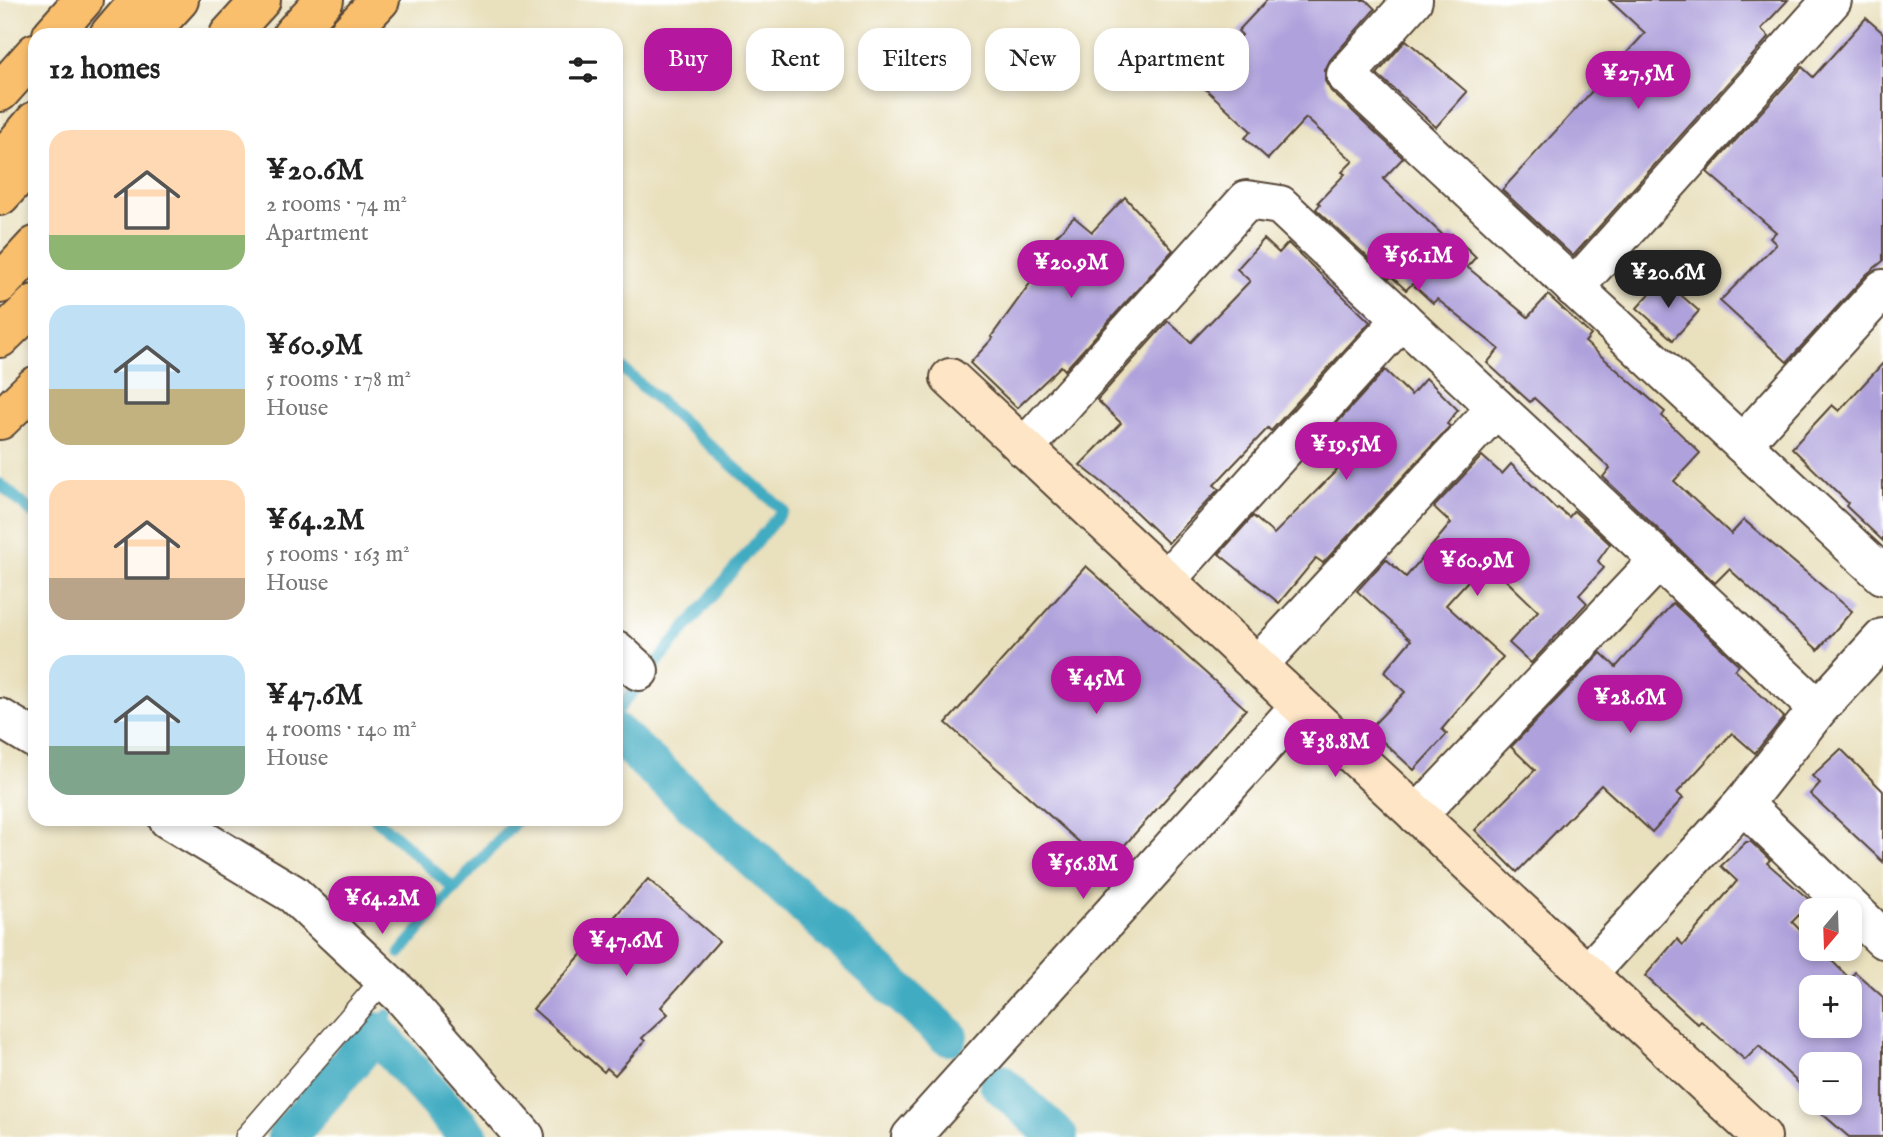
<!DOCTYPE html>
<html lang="en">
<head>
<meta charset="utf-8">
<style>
  body { margin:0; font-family:"IM FELL English",serif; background:#f2f2f2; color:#222; height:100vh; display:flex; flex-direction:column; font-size:26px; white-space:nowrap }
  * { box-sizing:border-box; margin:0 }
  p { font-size:23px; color:#767676 }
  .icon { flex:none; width:38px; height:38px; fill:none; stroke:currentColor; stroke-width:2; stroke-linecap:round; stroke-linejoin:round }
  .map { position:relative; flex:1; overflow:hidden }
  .details { position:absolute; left:28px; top:28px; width:595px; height:798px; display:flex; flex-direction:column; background:#fff; border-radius:21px; box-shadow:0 4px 10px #0003 }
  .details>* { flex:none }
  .top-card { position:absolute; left:644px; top:28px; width:665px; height:63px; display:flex; gap:14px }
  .needle { width:46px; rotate:199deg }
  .tools { position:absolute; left:1799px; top:898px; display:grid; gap:14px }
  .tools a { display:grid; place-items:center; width:63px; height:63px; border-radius:14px; background:#fff; box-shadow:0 4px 10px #0003; font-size:35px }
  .price { position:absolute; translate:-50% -60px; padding:0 16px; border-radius:24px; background:#b5179e; color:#fff; font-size:23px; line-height:46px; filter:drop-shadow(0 2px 4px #0008) }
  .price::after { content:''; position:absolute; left:50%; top:42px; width:21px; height:16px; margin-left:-10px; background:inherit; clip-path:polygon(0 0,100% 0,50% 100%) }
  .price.active { background:#222; color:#fff }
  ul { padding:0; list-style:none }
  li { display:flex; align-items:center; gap:21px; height:175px; padding:0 21px }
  li span { display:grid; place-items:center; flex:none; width:196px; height:140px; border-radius:21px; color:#555 }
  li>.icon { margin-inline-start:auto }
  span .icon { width:84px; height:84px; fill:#fffc; stroke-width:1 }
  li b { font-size:30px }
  h2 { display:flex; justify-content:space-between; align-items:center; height:84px; padding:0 21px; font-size:30px }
  .pill { padding:0 24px; border-radius:21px; background:#fff; box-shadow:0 4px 10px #0003; font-size:24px; line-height:63px }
  .pill.active { background:#b5179e; color:#fff }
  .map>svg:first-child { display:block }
</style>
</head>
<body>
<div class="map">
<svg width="1883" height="1137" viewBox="0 0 1883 1137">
  <rect width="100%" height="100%" fill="#fff"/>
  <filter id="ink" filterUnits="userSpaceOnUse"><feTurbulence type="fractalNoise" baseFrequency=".0143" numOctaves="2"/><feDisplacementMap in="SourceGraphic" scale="14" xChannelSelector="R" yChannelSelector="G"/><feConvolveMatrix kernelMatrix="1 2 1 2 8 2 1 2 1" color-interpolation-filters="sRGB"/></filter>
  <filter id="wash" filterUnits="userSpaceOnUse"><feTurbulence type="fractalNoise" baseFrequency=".00686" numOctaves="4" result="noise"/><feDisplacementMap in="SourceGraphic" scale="28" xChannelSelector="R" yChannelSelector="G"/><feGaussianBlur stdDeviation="1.57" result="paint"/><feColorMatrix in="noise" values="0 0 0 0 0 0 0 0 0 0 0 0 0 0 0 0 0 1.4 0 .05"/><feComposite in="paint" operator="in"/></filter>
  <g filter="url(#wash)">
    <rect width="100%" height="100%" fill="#e9e0bd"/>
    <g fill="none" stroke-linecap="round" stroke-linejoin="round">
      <g stroke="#41abc1" stroke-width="12">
        <path d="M616,363L783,510L616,712"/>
        <path d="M0,484L35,515"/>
        <path d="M376,819L454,889"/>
        <path d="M400,953L454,889L518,819"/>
        <path d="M376,1032L388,1015"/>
      </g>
      <g stroke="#41abc1" stroke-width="40">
        <path d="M616,733L948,1036"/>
        <path d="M999,1083L1058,1137"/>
        <path d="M287,1137L376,1032L469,1137"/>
      </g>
    </g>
    <g id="blocks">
      <g fill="#afa1db" fill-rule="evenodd">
        <path d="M1267,0H1366L1375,9L1330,60L1325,70V81L1331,91L1403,158L1383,179L1447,239L1452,234L1476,257L1467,267L1528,317L1548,295L1591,335L1585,342L1665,412L1662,416L1700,453L1674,481L1731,534L1744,520L1852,611L1818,650L1729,569L1715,583L1603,477L1610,468L1534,398L1530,402L1487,363L1499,349L1437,299L1433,303L1412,284L1406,290L1392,277L1390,278L1316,209L1320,204L1318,202L1345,174L1342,172L1353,161L1306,118L1268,159L1245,138L1251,131L1198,82L1242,35L1238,31Z"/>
        <path d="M1609,0H1788L1761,29L1769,37L1573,256L1502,190L1645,33Z"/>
        <path d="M1866,18L1883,33V261L1867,274L1787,362L1720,301L1776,244L1770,238L1776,232L1707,172L1802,67L1813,77Z"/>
        <path d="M1406,40L1467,92L1436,127L1377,74Z"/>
        <path d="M1125,197L1173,250L1065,370L1061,366L1017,408L970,363L993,338L991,337L1041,268L1033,260L1074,217L1092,232Z"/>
        <path d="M1264,239L1279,253L1288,243L1370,322L1271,431L1268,428L1214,485L1219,489L1168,543L1118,495L1080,465L1121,423L1097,400L1168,321L1191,342L1250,281L1237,269Z"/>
        <path d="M1663,279L1699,311L1673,340L1637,308Z"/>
        <path d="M1883,363V541L1846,506L1848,503L1792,448L1832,405L1839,411Z"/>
        <path d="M1385,370L1411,395L1426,378L1458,410L1447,424L1450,426L1323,563L1316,558L1279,603L1219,554L1253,516L1274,534L1339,468L1315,447Z"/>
        <path d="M1482,456L1502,474L1511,464L1556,509L1558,508L1569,517L1574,511L1610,544L1598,561L1604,568L1579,595L1587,603L1531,663L1509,643L1538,611L1486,561L1446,605L1503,657L1442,729L1447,734L1414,770L1369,729L1405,692L1384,672L1411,640L1357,591L1386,559L1406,577L1451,523L1434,507Z"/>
        <path d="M1086,566L1246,709L1106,866L946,723Z"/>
        <path d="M1673,603L1739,665L1735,670L1784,717L1755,753L1732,733L1677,793L1683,798L1652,832L1601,785L1517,872L1475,830L1535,770L1511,747L1601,653L1616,667Z"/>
        <path d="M1841,749L1883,791V862L1810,794L1820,783L1812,776Z"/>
        <path d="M1746,842H1751L1770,860L1767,863L1812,902L1792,922L1811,941V948H1819L1850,979L1855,972L1883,997V1137H1849L1819,1111L1823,1106L1820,1102H1850V1064H1811V1095L1759,1046L1745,1060L1701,1021L1698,1024L1645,976L1677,939L1683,945L1737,881L1721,866ZM1811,987H1850V1026H1811Z"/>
        <path d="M648,879L719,941L661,1007L668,1014L642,1038L645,1041L615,1075L607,1068L604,1072L533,1009Z"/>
      </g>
    </g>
  </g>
  <g filter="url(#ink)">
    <use href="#blocks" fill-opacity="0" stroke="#554536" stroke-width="2"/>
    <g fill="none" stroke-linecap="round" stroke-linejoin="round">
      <defs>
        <path id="lane" d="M247,1137L384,979"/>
        <g id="street">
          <path d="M1413,0L1346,75L1883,575"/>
          <path d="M1574,288L1832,0"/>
          <path d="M1742,444L1883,289"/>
          <path d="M1024,448L1247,200L1280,205L1818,709"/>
          <path d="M1166,580L1402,319"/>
          <path d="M616,650L639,671"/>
          <path d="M1257,666L1496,408"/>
          <path d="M0,718L35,739"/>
          <path d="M1743,804L1883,939"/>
          <path d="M1417,815L1659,560"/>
          <path d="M168,819L293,894L403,997L525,1137"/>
          <path d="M1588,973L1743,804L1818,709L1883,638"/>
          <path d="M911,1137L1300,706"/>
        </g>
        <path id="secondary" d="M950,378L1762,1137"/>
        <g id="highway">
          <path d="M52,35L83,0"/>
          <path d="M109,35L139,0"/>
          <path d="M147,35L179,0"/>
          <path d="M229,35L261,0"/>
          <path d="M292,35L324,0"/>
          <path d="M347,35L380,0"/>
          <path d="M0,92L35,53"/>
          <path d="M0,162L35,121"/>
          <path d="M0,196L35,158"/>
          <path d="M0,284L35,246"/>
          <path d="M0,338L35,304"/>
          <path d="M0,420L35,386"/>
        </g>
      </defs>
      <use href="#lane" stroke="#554536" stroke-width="26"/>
      <use href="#street" stroke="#554536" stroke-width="42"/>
      <use href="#secondary" stroke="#554536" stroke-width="42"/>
      <use href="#highway" stroke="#554536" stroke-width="42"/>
      <use href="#lane" stroke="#fff" stroke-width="23"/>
      <use href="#street" stroke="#fff" stroke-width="38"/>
      <use href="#secondary" stroke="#fde5c5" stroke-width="38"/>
      <use href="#highway" stroke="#f9bf6d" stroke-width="38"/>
    </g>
  </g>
</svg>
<div class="tools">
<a><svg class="needle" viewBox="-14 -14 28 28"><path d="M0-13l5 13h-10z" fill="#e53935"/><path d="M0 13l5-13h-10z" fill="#767676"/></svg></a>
<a>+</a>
<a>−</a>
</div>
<b class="price" style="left:1638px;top:111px">¥27.5M</b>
<b class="price" style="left:1418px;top:293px">¥56.1M</b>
<b class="price" style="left:1071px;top:300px">¥20.9M</b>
<b class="price active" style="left:1668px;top:310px">¥20.6M</b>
<b class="price" style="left:1346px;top:482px">¥19.5M</b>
<b class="price" style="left:1477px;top:598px">¥60.9M</b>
<b class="price" style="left:1096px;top:716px">¥45M</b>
<b class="price" style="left:1630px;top:735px">¥28.6M</b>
<b class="price" style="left:1335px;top:779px">¥38.8M</b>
<b class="price" style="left:1083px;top:901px">¥56.8M</b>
<b class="price" style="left:382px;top:936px">¥64.2M</b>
<b class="price" style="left:626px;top:978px">¥47.6M</b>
<div class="top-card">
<a class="pill active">Buy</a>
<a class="pill">Rent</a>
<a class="pill">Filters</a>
<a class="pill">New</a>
<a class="pill">Apartment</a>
</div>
<section class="details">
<h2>12 homes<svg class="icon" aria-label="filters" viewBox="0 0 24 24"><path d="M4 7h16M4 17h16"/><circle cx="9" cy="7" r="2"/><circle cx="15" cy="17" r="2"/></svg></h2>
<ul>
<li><span style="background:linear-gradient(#ffd9b3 75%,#8fb573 0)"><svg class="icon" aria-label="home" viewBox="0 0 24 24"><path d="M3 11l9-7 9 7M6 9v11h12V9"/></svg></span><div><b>¥20.6M</b><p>2 rooms · 74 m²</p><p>Apartment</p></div></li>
<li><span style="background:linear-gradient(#bfe0f5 60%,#c2b280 0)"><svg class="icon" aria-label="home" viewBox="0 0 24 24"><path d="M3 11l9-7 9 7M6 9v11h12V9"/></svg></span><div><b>¥60.9M</b><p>5 rooms · 178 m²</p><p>House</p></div></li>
<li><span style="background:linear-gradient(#ffd9b3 70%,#b9a48a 0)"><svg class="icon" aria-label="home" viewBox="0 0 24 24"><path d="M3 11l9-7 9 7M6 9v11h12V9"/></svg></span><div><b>¥64.2M</b><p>5 rooms · 163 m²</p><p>House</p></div></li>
<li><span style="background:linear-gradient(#bfe0f5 65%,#7fa58c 0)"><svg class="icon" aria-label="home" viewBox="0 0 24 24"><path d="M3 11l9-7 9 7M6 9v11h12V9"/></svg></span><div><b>¥47.6M</b><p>4 rooms · 140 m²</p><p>House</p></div></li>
</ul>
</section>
</div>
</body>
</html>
